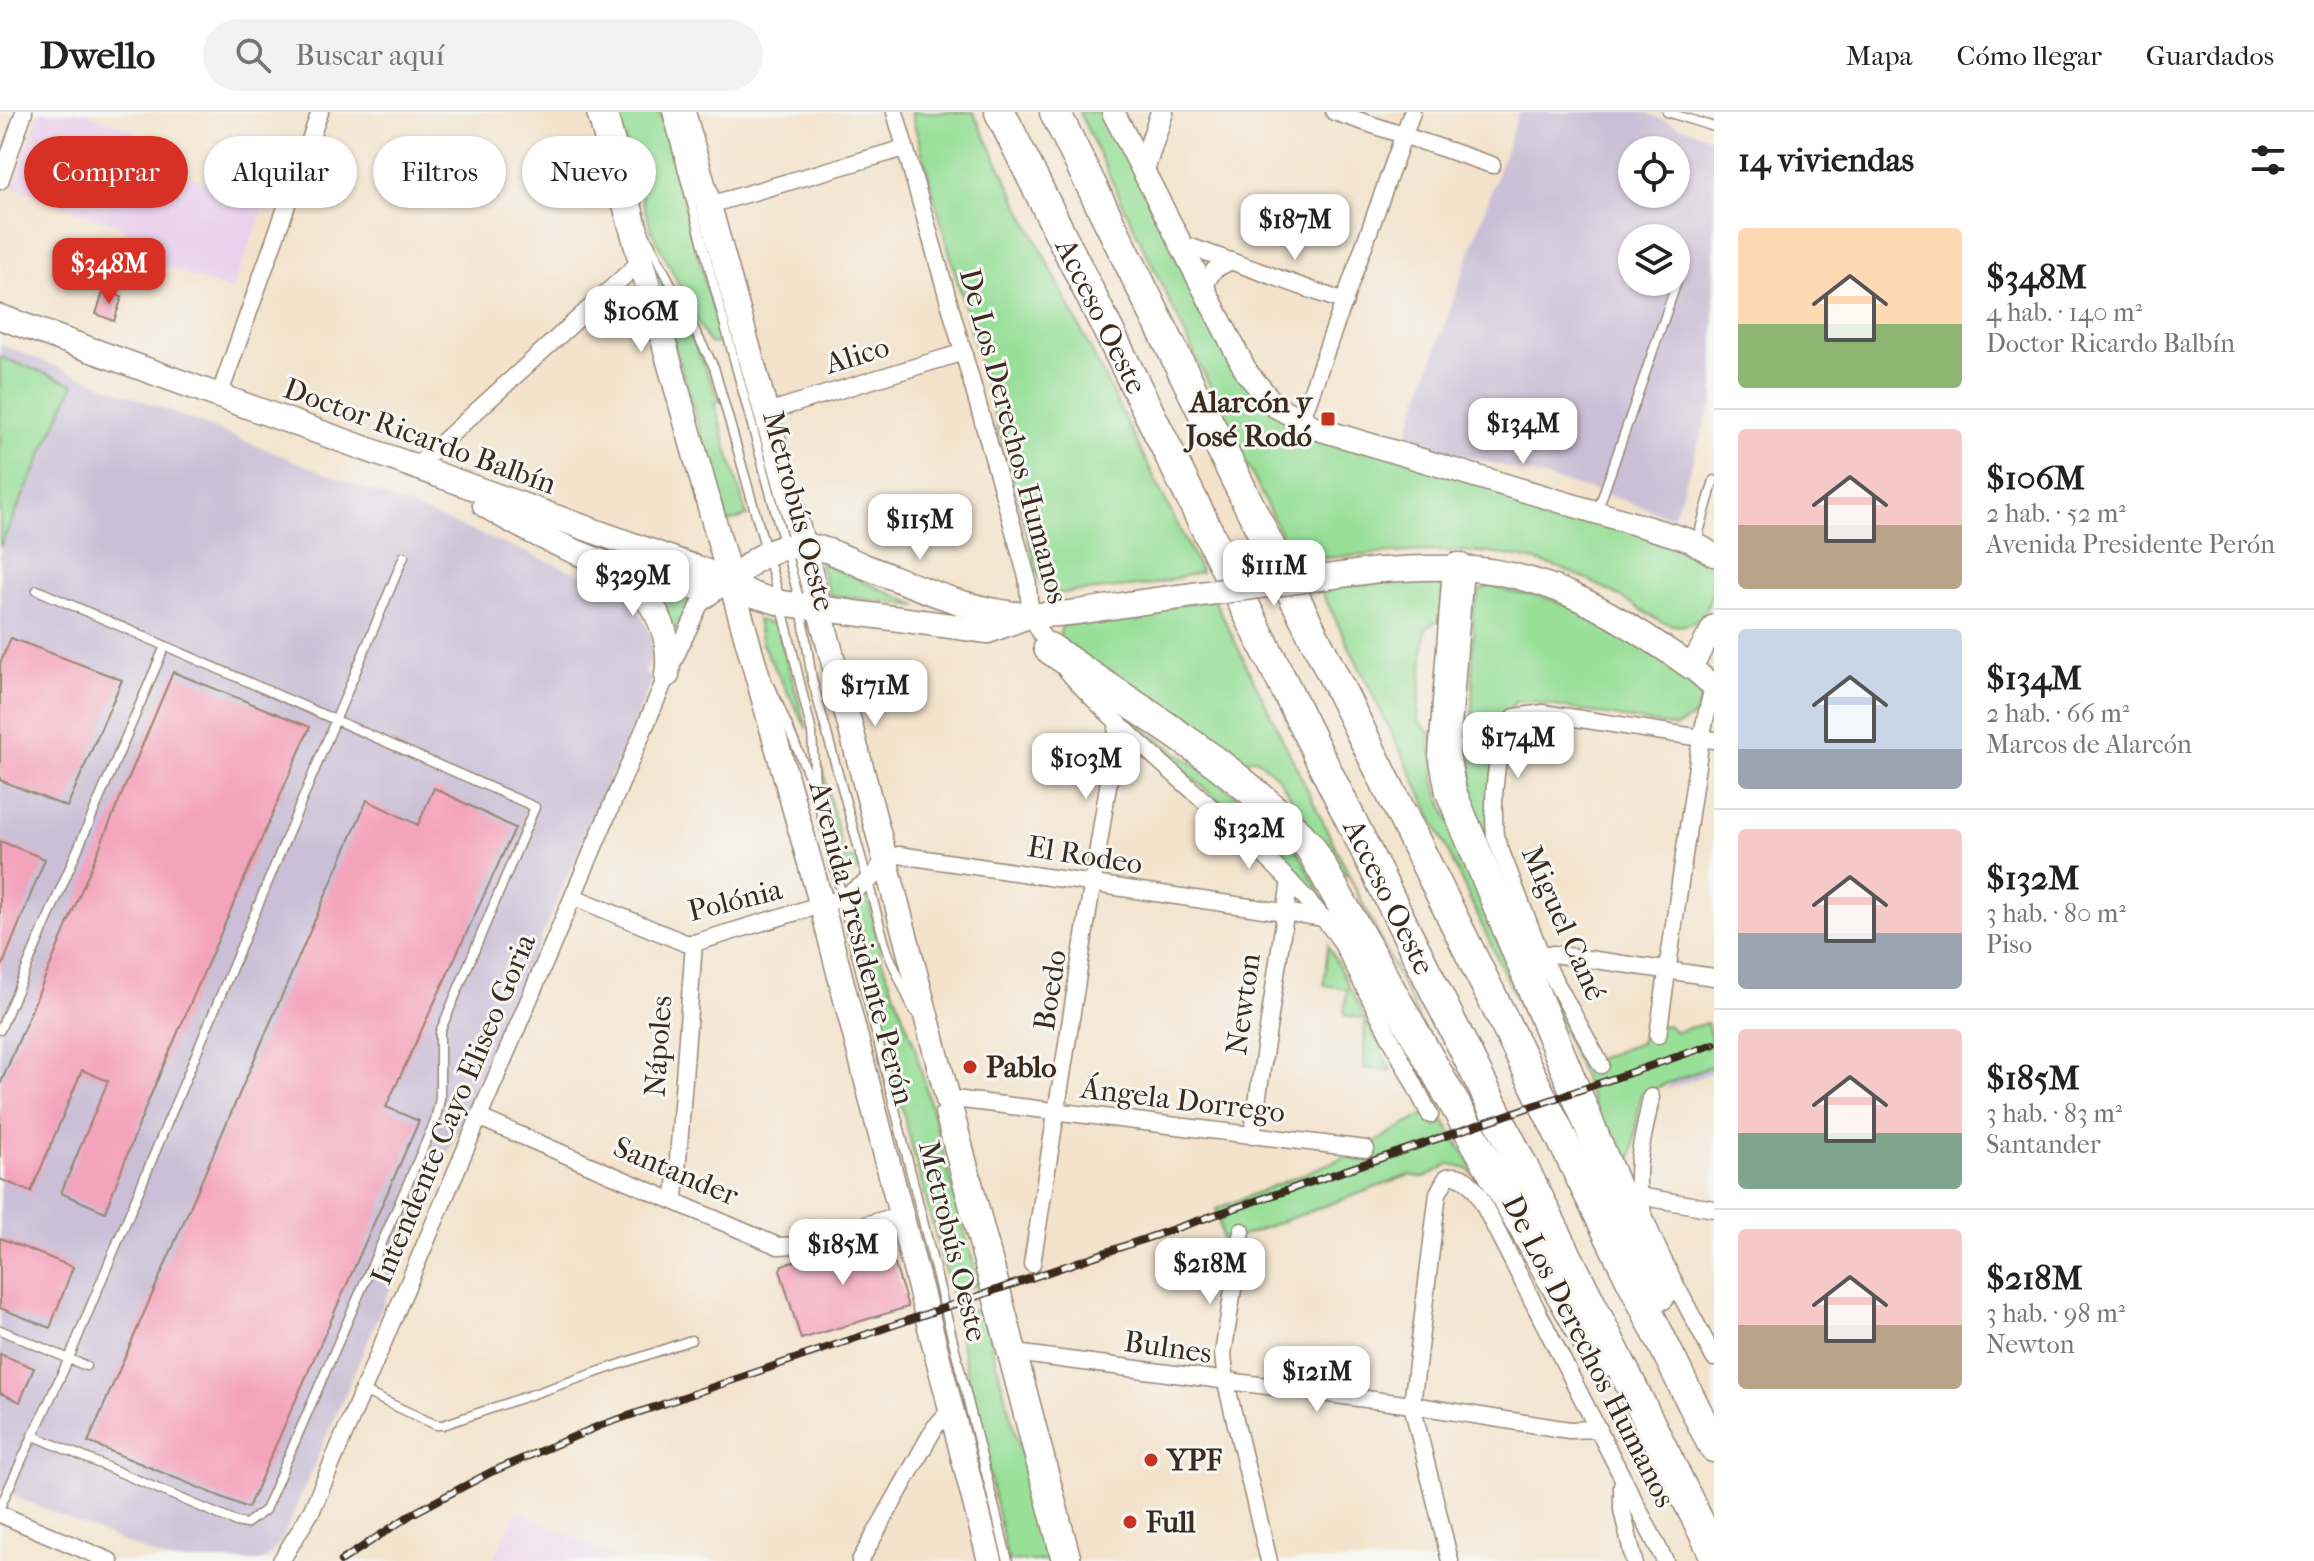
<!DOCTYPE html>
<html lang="es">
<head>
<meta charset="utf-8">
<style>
  body { margin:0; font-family:"IM FELL French Canon",serif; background:#f2f2f2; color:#222; height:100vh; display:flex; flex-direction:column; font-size:30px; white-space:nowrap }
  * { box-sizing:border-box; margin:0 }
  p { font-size:26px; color:#767676 }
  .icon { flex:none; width:44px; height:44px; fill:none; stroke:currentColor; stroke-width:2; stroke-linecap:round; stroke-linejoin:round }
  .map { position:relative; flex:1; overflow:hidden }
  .sheet { display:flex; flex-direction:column; background:#fff; width:600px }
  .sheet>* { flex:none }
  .hud { position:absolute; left:24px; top:24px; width:760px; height:72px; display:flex; gap:16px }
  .fabs { position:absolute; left:1618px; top:24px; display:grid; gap:16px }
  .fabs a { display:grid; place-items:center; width:72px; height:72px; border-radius:50%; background:#fff; box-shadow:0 2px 6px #0004; font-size:40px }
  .price { position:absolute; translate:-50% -68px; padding:0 18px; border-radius:16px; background:#fff; color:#222; font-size:26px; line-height:52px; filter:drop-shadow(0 2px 4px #0008) }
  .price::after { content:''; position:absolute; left:50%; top:48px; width:24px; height:18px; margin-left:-12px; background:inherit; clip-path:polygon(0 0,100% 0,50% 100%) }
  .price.current { background:#d93025; color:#fff }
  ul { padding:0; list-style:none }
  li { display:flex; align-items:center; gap:24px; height:200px; padding:0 24px }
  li+li { border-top:2px solid #e0e0e0 }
  li span { display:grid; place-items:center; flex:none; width:224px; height:160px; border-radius:8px; color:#555 }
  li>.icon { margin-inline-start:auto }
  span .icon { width:96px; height:96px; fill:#fffc; stroke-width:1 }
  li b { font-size:34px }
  h2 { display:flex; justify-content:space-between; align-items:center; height:96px; padding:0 24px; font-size:34px }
  .tag { padding:0 28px; border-radius:36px; background:#fff; box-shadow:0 2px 6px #0004; font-size:28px; line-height:72px }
  .tag.current { background:#d93025; color:#fff }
  header { display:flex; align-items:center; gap:48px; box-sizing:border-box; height:112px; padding:0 40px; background:#fff; border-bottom:2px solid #e0e0e0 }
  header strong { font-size:38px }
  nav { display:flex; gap:44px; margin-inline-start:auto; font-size:28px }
  .search { width:560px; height:72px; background:#f2f2f2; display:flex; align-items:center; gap:20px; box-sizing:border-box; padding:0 28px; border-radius:44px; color:#767676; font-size:30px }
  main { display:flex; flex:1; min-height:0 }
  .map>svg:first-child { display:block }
</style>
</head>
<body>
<header>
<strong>Dwello</strong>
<div class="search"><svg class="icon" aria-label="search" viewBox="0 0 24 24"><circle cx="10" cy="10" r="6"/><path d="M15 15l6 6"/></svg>Buscar aquí</div>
<nav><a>Mapa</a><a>Cómo llegar</a><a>Guardados</a></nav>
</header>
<main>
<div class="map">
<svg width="1714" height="1449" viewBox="0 0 1714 1449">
  <rect width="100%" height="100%" fill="#f6f6f2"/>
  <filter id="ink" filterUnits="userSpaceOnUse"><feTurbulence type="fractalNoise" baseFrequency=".0125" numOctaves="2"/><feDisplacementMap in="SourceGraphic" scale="16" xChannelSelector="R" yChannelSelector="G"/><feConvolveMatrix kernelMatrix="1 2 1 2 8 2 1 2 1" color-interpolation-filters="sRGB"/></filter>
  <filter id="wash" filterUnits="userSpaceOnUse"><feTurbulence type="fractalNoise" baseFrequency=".006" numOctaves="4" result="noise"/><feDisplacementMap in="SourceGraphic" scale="32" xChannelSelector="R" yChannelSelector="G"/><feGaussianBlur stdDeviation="1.8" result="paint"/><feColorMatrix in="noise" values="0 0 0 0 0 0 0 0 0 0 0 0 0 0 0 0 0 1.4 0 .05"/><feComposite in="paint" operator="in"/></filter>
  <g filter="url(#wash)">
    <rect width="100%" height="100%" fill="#f3e3cc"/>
    <g fill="#ead1ec">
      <path d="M40,0H82L137,18L130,42L265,92L232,179L119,137L125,116L13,75Z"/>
      <path d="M517,1398L624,1449H493Z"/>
    </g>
    <g fill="#cabfd6" fill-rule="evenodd">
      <path d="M1519,0H1642L1714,27V286L1673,406L1602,381L1405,327ZM1632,38H1676V82H1632ZM1632,126H1676V170H1632Z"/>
      <path d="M0,232L618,477L632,487L651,523L653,540L644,561L653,566L281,1430L264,1449H168L0,1378Z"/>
      <path d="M1714,953V960L1666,978L1674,967Z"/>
    </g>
    <g fill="#98df98" stroke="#6a845b" stroke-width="2">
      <path d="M617,0H659L722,232L709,231L651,118Z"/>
      <path d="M911,0H973L1201,460L1149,473L1053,482L1040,470Z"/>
      <path d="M1079,0H1107L1262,292L1696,436L1714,453C1714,478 1710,519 1673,513C1656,510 1638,495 1624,487C1599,473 1575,460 1547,452C1466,428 1376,444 1293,448Z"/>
      <path d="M645,138L692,227L720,289L714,291L747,404L728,410Z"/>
      <path d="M0,245L74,272L0,435Z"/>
      <path d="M823,450L829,454L919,494L830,483L820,453Z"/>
      <path d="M1428,467L1443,477L1439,508L1425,517L1418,609L1431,621L1435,672L1544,947L1412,662L1320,476Z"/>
      <path d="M646,469L693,487L679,517L673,516Z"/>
      <path d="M1494,473C1506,483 1520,479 1535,483C1584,495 1675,541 1701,586L1696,603L1676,615L1533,590H1514L1494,648L1487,727L1474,696L1472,669L1473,498L1480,478Z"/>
      <path d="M1214,487L1463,996V999L1349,764L1336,757L1278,665L1256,646L1238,650L1234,636L1215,623L1191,620L1059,526L1062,514Z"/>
      <path d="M757,508L776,513L807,617L762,532Z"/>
      <path d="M1114,594L1258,700L1299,741L1331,801L1253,718L1111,596Z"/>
      <path d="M822,655L845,748L858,745L861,758L841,764L822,677Z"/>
      <path d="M867,782L881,846L913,929L979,1172L951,1182L847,789Z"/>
      <path d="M1328,833L1391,958L1364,956L1365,907L1344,903L1347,877L1324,873Z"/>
      <path d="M1539,861L1589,950L1640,931L1645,916L1668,913L1675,920L1707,911L1714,936V953L1641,982L1628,1074Z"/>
      <path d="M1439,1001L1481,1068L1467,1057L1450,1052L1424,1066L1410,1063L1223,1131L1216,1097L1355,1041L1425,1002Z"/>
      <path d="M981,1195L1050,1449H1008L955,1204Z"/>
    </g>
    <g id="blocks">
      <g fill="#f4a3bc">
        <path d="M104,178L122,185L114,209L96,202Z"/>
        <path d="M11,526L122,568L67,695L0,668V551Z"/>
        <path d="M173,560L310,615L149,987L105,1100L61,1081L108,969L82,958L31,1080L0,1067V973Z"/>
        <path d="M434,676L515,716L386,995L419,1009L248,1396L88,1330L367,688L418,713Z"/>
        <path d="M0,729L45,747L1,857H0Z"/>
        <path d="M879,1125L888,1130L908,1195L801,1227L780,1158L782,1153Z"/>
        <path d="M0,1126L73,1155L50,1216L0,1196Z"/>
        <path d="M0,1242L34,1256L20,1290L0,1281Z"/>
      </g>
    </g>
  </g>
  <g filter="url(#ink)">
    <use href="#blocks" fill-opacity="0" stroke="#978675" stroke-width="2"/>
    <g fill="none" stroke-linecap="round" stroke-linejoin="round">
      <defs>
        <g id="service">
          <path d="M613,0L645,122L714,255L781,491L812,621L815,672"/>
          <path d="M667,0L801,494L812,567L887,839L914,899"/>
          <path d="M1667,0L1714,15"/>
          <path d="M1597,400L1685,147"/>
          <path d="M1696,431L1714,368"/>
          <path d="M771,575L816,681L1008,1449"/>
          <path d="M0,918L165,534"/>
          <path d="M939,1001L1056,1449"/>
          <path d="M0,1218L86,1254"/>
          <path d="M363,1279L436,1313H443L691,1228"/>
          <path d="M32,1323L236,1410L246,1412L265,1398L435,1009L440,987V920L535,695L37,478"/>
          <path d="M0,1395L70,1244L404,444"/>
        </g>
        <g id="minor">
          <path d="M895,0L1027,465C1029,478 1028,495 1033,507C1056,555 1093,587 1131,623C1199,687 1286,754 1340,828L1430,1003"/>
          <path d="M1334,0L1492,53"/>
          <path d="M0,69L24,0"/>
          <path d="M709,93L905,36"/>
          <path d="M1180,131L1345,190"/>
          <path d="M1203,176L1214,158L1231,149"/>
          <path d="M219,284L320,0"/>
          <path d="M767,300L964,240"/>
          <path d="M1301,309L1412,0"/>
          <path d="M413,357L640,150"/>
          <path d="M574,785L685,831H694L840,787L870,768L885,747L899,743L1324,806"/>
          <path d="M1542,845L1553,842L1714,865"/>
          <path d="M1658,923L1701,626L1713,574"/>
          <path d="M1601,953L1542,845L1495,724C1492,687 1494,636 1515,605L1543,601L1714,628"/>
          <path d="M1651,985C1646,1016 1634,1052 1639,1083C1646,1125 1694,1205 1714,1246"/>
          <path d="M946,986L1366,1037"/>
          <path d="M480,1006L778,1134L798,1133L899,1103"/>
          <path d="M1252,1024L1290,769"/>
          <path d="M1639,1084L1714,1097"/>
          <path d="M675,1088L694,831"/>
          <path d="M1242,1119L1223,1242L1226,1271L1269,1449"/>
          <path d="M1032,1152L1118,611"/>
          <path d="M1015,1241L1412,1293L1569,1318L1599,1317"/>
          <path d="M1622,1373V1398L1634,1449"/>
          <path d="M0,1402L110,1449"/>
          <path d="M281,1449L312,1398L667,563L700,492L723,475"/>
          <path d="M860,1449L935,1315L950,1298"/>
          <path d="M1450,1449L1412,1293L1438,1081L1447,1065C1462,1061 1470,1070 1478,1082L1665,1449"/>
        </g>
        <g id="tertiary">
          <path d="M1113,0L1247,261L1275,294L1318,317L1689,428L1714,443"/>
          <path d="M1143,58L1162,0"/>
          <path d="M1714,514L1691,555L1714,575"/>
        </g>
        <g id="secondary">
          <path d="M599,0L822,794L990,1449"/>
          <path d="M683,0L803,434L1069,1449"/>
          <path d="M0,205L705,459L754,483L781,491L988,519L1031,503"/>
          <path d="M485,393C543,429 613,459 680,473C696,477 714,473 730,472"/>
          <path d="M1378,458C1404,457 1431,455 1457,456C1548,459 1619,504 1691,555"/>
          <path d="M619,460C654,486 673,519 667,563"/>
          <path d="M730,472C748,450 772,433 803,434C824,434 847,447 866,455C919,475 972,501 1030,503C1071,504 1122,492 1164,487"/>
        </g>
        <g id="motorway">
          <path id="s1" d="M1000,0L1714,1441"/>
          <path d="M1055,0L1714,1335"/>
          <path d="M1458,456L1444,643L1451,680L1660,1183"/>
          <path d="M1049,536C1136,597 1240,655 1310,735L1600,1251"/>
        </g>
      </defs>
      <use href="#service" stroke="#978675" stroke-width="11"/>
      <use href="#minor" stroke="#978675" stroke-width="19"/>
      <use href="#tertiary" stroke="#978675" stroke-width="25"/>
      <use href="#secondary" stroke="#978675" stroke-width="27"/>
      <use href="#motorway" stroke="#978675" stroke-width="33"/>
      <use href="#service" stroke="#fff" stroke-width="8"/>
      <use href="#minor" stroke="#fff" stroke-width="16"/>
      <use href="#tertiary" stroke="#fff" stroke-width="22"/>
      <use href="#secondary" stroke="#fff" stroke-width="24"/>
      <use href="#motorway" stroke="#fff" stroke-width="30"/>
      <defs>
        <path id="rail" d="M341,1449L412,1402L491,1360L599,1314L1714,932"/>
      </defs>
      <use href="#rail" stroke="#3b2a1e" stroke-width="8"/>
      <use href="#rail" stroke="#f6f6f2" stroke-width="5" stroke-dasharray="15" stroke-linecap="butt"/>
      <defs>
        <path id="secondary-bridge" d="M1164,487L1378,458"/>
      </defs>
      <use href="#secondary-bridge" stroke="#978675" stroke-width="27" stroke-linecap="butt"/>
      <use href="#secondary-bridge" stroke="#fff" stroke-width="24"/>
    </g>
  </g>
  <g fill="#c8321e" stroke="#f6f6f2" stroke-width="3">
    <rect x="1320" y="299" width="16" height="16" rx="4"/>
    <circle cx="970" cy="955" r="8"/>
    <circle cx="1151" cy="1348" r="8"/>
    <circle cx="1130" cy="1410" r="8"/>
  </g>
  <g text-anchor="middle" stroke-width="6" stroke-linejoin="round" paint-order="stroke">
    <g font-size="30" fill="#3b2a1e" stroke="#f6f6f2">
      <text dy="10" stroke="none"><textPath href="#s1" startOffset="228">Acceso Oeste</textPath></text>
      <text transform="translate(857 243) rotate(-17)" y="10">Alico</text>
      <text transform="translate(420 324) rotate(20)" y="10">Doctor Ricardo Balbín</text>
      <text transform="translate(1014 324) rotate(75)" y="10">De Los Derechos Humanos</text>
      <text transform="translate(799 399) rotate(75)" y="10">Metrobús Oeste</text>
      <text transform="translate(1085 743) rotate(9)" y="10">El Rodeo</text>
      <text dy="10" stroke="none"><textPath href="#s1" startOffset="876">Acceso Oeste</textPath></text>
      <text transform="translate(735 788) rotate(-14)" y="10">Polónia</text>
      <text transform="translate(1564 811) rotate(66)" y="10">Miguel Cané</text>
      <text transform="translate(862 831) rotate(75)" y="10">Avenida Presidente Perón</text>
      <text transform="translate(1050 878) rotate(-81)" y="10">Boedo</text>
      <text transform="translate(1243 892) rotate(-82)" y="10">Newton</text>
      <text transform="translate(658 934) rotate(-86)" y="10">Nápoles</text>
      <text transform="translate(1183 988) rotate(7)" y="10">Ángela Dorrego</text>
      <text transform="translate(453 997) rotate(-67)" y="10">Intendente Cayo Eliseo Goria</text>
      <text transform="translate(676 1059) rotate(23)" y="10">Santander</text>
      <text transform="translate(953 1129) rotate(76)" y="10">Metrobús Oeste</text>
      <text transform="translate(1168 1235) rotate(8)" y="10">Bulnes</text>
      <text transform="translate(1589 1239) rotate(63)" y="10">De Los Derechos Humanos</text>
    </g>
    <g font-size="30" font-weight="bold" fill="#3b2a1e" stroke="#f6f6f2" text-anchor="start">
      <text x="1312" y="300" text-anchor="end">Alarcón y<tspan x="1312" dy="34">José Rodó</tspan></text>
      <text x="986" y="965">Pablo</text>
      <text x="1167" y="1358">YPF</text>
      <text x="1146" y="1420">Full</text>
    </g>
  </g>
</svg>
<div class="fabs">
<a><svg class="icon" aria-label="locate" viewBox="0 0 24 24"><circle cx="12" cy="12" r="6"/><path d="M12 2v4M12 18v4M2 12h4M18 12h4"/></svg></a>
<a><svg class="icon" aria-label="layers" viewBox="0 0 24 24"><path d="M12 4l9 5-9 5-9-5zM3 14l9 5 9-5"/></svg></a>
</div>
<b class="price" style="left:1295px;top:150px">$187M</b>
<b class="price current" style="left:109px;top:194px">$348M</b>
<b class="price" style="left:641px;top:242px">$106M</b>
<b class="price" style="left:1523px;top:354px">$134M</b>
<b class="price" style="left:920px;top:450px">$115M</b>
<b class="price" style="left:1274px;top:496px">$111M</b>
<b class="price" style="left:633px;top:506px">$329M</b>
<b class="price" style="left:875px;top:616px">$171M</b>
<b class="price" style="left:1518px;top:668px">$174M</b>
<b class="price" style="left:1086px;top:689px">$103M</b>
<b class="price" style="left:1249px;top:759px">$132M</b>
<b class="price" style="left:843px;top:1175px">$185M</b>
<b class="price" style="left:1210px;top:1194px">$218M</b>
<b class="price" style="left:1317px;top:1302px">$121M</b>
<div class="hud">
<a class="tag current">Comprar</a>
<a class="tag">Alquilar</a>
<a class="tag">Filtros</a>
<a class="tag">Nuevo</a>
</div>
</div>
<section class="sheet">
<h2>14 viviendas<svg class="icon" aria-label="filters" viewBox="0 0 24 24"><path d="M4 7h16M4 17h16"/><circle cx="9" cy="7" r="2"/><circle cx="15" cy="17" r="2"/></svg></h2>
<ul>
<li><span style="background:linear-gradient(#ffd9b3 60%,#8fb573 0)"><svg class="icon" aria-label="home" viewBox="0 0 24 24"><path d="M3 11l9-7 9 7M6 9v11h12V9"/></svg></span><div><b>$348M</b><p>4 hab. · 140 m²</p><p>Doctor Ricardo Balbín</p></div></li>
<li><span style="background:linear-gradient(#f6c9c9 60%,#b9a48a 0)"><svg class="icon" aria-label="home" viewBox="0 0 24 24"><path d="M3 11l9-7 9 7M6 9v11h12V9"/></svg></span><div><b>$106M</b><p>2 hab. · 52 m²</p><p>Avenida Presidente Perón</p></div></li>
<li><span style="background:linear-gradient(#c9d6e8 75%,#9aa5b1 0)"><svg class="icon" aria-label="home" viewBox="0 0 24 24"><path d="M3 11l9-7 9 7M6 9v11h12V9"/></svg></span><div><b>$134M</b><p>2 hab. · 66 m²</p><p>Marcos de Alarcón</p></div></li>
<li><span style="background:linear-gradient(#f6c9c9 65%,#9aa5b1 0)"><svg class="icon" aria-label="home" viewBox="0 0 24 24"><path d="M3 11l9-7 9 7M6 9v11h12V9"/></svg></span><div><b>$132M</b><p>3 hab. · 80 m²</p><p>Piso</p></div></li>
<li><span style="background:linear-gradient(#f6c9c9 65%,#7fa58c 0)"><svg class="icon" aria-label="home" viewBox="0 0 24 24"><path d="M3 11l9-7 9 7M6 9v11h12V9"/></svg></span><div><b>$185M</b><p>3 hab. · 83 m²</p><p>Santander</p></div></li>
<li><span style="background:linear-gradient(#f6c9c9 60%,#b9a48a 0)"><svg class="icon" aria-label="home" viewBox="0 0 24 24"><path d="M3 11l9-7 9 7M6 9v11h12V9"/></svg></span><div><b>$218M</b><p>3 hab. · 98 m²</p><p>Newton</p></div></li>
</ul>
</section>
</main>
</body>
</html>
